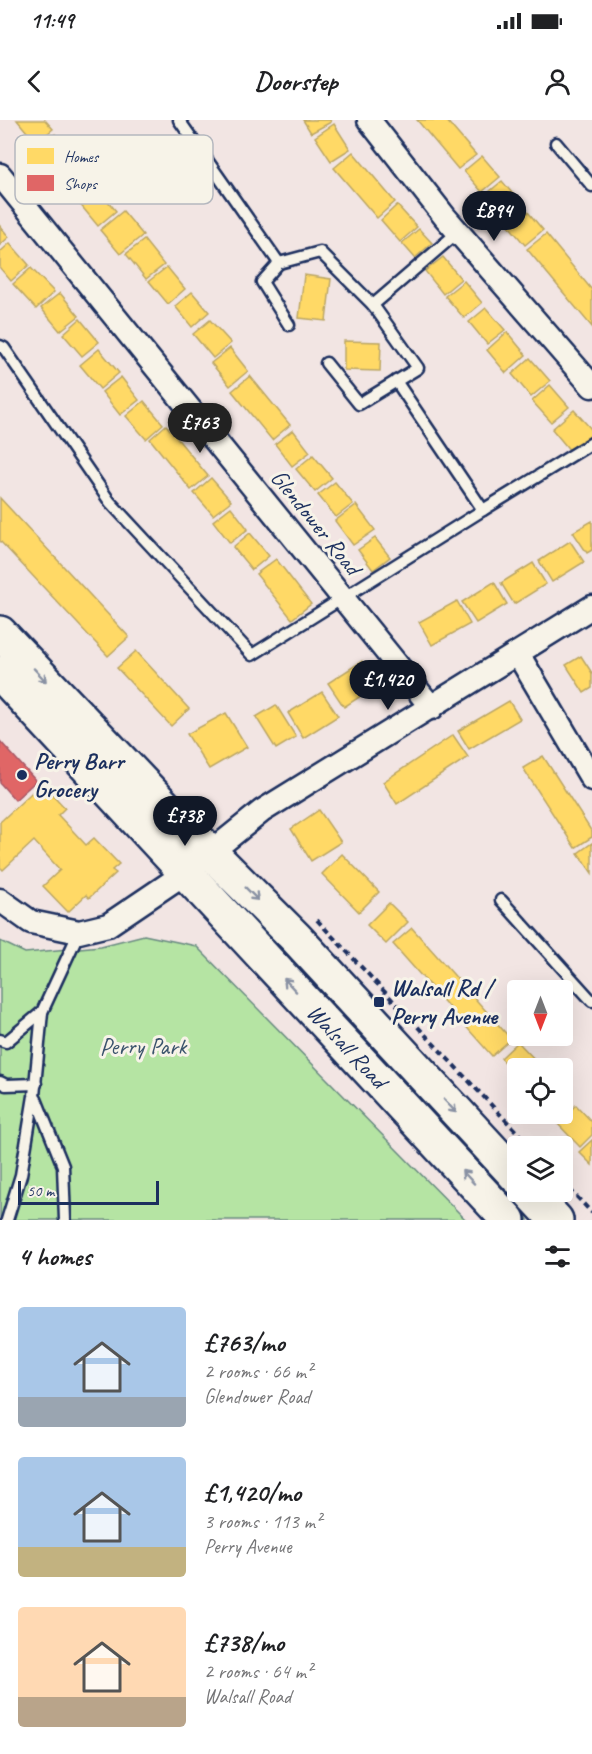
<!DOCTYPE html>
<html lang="en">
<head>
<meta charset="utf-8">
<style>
  body { margin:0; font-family:Caveat,sans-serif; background:#f2f2f2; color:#202124; height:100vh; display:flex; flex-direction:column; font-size:22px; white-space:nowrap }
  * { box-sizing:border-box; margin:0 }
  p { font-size:20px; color:#757577 }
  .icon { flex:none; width:33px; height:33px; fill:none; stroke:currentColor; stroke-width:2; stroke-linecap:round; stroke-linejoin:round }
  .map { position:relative; height:1100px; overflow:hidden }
  .panel { display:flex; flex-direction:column; background:#fff; flex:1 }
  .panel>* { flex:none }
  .needle { width:39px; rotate:180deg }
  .fabs { position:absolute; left:507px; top:860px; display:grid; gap:12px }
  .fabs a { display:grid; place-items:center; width:66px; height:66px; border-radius:6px; background:#fff; box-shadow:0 6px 24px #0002; font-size:30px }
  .scale { position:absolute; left:18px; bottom:15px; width:141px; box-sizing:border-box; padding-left:6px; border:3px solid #1b2f5e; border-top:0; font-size:16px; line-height:21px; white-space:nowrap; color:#1b2f5e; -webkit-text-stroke:4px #f7f3e8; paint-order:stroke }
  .price { position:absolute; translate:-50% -51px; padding:0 14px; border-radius:21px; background:#111827; color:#fff; font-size:20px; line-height:39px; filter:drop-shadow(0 2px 3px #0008) }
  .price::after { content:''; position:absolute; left:50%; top:36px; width:18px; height:14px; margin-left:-9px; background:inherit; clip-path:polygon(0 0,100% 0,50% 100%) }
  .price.current { background:#222; color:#fff }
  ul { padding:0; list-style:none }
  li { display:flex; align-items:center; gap:18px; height:150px; padding:0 18px }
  li span { display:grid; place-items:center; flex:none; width:168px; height:120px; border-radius:6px; color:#555 }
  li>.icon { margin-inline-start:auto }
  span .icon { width:72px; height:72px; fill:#fffc; stroke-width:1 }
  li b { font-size:26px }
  h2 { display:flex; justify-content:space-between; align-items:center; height:72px; padding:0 18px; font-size:26px }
  .status { display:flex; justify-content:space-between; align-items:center; height:42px; padding:0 30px; background:#fff; direction:ltr }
  .status svg { height:16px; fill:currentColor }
  header { display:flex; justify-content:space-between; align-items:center; height:78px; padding:0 18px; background:#fff; font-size:27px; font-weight:700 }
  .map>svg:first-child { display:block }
</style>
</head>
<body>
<div class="status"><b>11:49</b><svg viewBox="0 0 49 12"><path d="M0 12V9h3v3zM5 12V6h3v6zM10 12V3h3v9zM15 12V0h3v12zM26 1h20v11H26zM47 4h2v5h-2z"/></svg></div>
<header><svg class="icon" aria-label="back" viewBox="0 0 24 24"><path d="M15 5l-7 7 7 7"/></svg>Doorstep<svg class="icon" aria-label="person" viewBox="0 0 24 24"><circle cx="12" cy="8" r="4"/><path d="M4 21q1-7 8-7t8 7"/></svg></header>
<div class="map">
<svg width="592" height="1100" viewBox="0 0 592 1100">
  <rect width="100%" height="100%" fill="#f2e5e3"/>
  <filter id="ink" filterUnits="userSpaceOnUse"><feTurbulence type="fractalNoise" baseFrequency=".0167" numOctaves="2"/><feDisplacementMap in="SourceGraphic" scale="12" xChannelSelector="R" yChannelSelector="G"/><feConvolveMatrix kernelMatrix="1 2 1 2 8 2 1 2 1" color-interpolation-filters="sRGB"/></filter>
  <g filter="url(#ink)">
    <g fill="#b5e4a3" stroke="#688a80" stroke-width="1.5">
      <path d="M144,815L196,826L466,1100H0V821L25,833L101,826Z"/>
      <path d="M327,876L524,1092L528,1100H518L318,885Z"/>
    </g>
    <g fill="#ffd966" stroke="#bba664" stroke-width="1.5">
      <path d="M17,0H45L53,9L36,23Z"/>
      <path d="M303,0H330L331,2L311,13Z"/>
      <path d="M417,0H446L476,35L458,49Z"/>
      <path d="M334,4L350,29L331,41L315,17Z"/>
      <path d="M55,14L74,37L56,51L37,28Z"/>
      <path d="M353,32L395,82L377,98L334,48Z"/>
      <path d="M482,36L500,57L482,72L464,51Z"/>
      <path d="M502,61L543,110L525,125L484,76Z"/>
      <path d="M97,68L116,91L98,106L79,83Z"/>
      <path d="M397,85L417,107L400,122L381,100Z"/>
      <path d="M123,91L143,115L120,134L100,110Z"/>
      <path d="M0,106L9,117L0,125Z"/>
      <path d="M419,109L432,123L415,138L402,123Z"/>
      <path d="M546,114L592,170V207L527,129Z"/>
      <path d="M144,120L164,145L146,159L126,134Z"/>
      <path d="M10,123L29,145L11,161L0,148V132Z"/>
      <path d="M443,137L461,159L443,174L425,151Z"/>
      <path d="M167,147L185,169L168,184L149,161Z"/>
      <path d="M31,148L54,172L36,189L13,164Z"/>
      <path d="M304,155L331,159L326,201L299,198Z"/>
      <path d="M464,161L482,183L464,198L445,176Z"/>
      <path d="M192,172L209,192L192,207L175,186Z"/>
      <path d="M60,173L79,196L60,211L41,188Z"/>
      <path d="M486,188L505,210L487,224L469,202Z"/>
      <path d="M80,199L99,222L82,236L63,214Z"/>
      <path d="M210,200L231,223L213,238L193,214Z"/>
      <path d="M507,212L526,235L506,253L487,230Z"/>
      <path d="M344,221L381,222L380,251L344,250Z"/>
      <path d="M230,228L248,251L230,266L211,243Z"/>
      <path d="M99,229L119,253L100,269L80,245Z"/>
      <path d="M530,238L550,261L531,277L512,254Z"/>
      <path d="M250,256L290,305L272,320L232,271Z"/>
      <path d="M121,257L139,280L120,295L102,272Z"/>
      <path d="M550,265L569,287L551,302L532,281Z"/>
      <path d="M144,281L163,304L146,319L126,296Z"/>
      <path d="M574,290L592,310V314L571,332L552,309Z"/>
      <path d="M166,305L208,356L191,370L150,319Z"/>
      <path d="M293,310L310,332L292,346L275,324Z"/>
      <path d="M313,335L332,358L315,372L296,349Z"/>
      <path d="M211,358L231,381L213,395L194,373Z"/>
      <path d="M335,362L353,384L336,397L318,375Z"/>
      <path d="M0,378L129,517L108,536L0,421Z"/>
      <path d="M356,385L375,410L353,425L335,401Z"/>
      <path d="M231,387L248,409L230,423L213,401Z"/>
      <path d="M592,401V430L587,433L573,412Z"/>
      <path d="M250,413L269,436L252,450L233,427Z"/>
      <path d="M375,418L390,437L373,450L358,430Z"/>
      <path d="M570,421L584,442L552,462L539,441Z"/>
      <path d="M276,439L311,484L292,499L256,454Z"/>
      <path d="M533,443L546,464L514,484L501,463Z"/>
      <path d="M494,462L507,484L476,503L462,482Z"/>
      <path d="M457,481L470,504L432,525L419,502Z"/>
      <path d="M136,531L189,589L171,606L117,548Z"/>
      <path d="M581,536L592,553V568L584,573L566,545Z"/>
      <path d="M362,541L378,565L344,587L328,563Z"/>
      <path d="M322,572L338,596L303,618L288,593Z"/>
      <path d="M509,581L520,599L469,629L458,611Z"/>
      <path d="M276,585L296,617L276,629L256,597Z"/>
      <path d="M226,593L247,627L209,649L187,614Z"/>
      <path d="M453,615L468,637L397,684L383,662Z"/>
      <path d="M543,636L592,712V717L575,728L523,648Z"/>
      <path d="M42,663L65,688L58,695L86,725L94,718L119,744L112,750L116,753L89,778L86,775L68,792L43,766L60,750L34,721L3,750L0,747V702Z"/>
      <path d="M319,690L341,722L311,741L291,709Z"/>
      <path d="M592,723V753L578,733Z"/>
      <path d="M342,734L379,772L359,792L322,754Z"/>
      <path d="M389,783L408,802L386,824L367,805Z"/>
      <path d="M412,808L511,919L492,936L393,824Z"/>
      <path d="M518,922L543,948H518V956L501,938Z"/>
      <path d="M562,974L572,983L562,992Z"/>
      <path d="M576,985L592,1002V1015L580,1027L557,1003Z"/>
      <path d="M592,1020V1045L579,1032Z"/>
    </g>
    <path fill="#e06666" stroke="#a55664" stroke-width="1.5" d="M0,621L36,661L15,680L0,663Z"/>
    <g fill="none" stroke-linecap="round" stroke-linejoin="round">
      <defs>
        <g id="service">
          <path d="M179,0L279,143L262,162L289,205"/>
          <path d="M556,23L592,66"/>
          <path d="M279,143L320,132L373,185L458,112"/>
          <path d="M0,226L4,228L110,382L252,535L483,390"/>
          <path d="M326,243L359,284L418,248L373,185"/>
          <path d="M396,261L483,390L592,323"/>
          <path d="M501,780L592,881"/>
          <path d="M0,920L6,922L42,892"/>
          <path d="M0,962L6,965L36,964"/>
          <path d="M36,979L63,1046L65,1100"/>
          <path d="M7,1100L21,1055L34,976L42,892L79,812"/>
        </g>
        <g id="minor">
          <path d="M369,0L445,97L592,266"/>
          <path d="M0,55L432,588"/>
          <path d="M518,534L592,659"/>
          <path d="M0,780L31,802L79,812L108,805L185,753L262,691L592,487"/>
        </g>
        <g id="trunk">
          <path d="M0,513L171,693L296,818L518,1058"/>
          <path d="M0,553L508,1100"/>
          <path d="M529,1071L556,1100"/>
        </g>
      </defs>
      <use href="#service" stroke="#1b2f5e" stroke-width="15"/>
      <use href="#minor" stroke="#1b2f5e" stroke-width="27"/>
      <use href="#trunk" stroke="#1b2f5e" stroke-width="38"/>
      <g stroke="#1b2f5e" stroke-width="4" stroke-dasharray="6 4.5" stroke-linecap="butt">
        <path d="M317,800L530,1026"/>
        <path d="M562,1061L592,1093"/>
      </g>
      <use href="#service" stroke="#f7f3e8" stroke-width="10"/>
      <use href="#minor" stroke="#f7f3e8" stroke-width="22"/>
      <use href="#trunk" stroke="#f7f3e8" stroke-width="33"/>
    </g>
    <defs><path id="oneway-shaft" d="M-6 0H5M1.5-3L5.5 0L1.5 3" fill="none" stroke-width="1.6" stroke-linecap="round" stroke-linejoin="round" transform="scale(1.5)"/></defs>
    <g stroke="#8991a3">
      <use href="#oneway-shaft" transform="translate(40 555) rotate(47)"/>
      <use href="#oneway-shaft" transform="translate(252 774) rotate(45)"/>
      <use href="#oneway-shaft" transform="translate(290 865) rotate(-133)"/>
      <use href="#oneway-shaft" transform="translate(450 986) rotate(47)"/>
      <use href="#oneway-shaft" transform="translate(468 1057) rotate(-133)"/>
    </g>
  </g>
  <g fill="#1b2f5e" stroke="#f7f3e8" stroke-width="2">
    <circle cx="22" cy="655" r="6"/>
    <rect x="373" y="876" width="12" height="12" rx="3"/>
  </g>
  <g text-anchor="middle" stroke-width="6" stroke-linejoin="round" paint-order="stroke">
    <g font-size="24" fill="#1b2f5e" stroke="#f7f3e8">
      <text transform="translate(316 402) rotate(51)" y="8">Glendower Road</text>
      <text transform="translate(347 926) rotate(47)" y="8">Walsall Road</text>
    </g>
    <g font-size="24" font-weight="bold" fill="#1b2f5e" stroke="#f7f3e8" text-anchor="start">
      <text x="34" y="649">Perry Barr<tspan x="34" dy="28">Grocery</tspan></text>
      <text x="391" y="876">Walsall Rd /<tspan x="391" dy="28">Perry Avenue</tspan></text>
    </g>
    <g font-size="24" fill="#3a536c" stroke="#f7f3e8">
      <text x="143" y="934">Perry Park</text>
    </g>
  </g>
  <rect x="15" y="15" width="198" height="69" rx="9" fill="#f7f3e8" stroke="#b5b8bf" stroke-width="1.5"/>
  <rect x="27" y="28" width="27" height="16" fill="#ffd966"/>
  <rect x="27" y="55" width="27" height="16" fill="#e06666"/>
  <g font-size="16" fill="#1b2f5e">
    <text x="64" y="42">Homes</text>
    <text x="64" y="69">Shops</text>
  </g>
</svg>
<div class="fabs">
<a><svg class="needle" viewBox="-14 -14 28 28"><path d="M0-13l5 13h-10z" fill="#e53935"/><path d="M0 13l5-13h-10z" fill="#757577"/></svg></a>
<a><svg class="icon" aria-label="locate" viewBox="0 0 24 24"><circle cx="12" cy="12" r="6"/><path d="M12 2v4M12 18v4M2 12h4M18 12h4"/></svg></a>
<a><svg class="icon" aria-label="layers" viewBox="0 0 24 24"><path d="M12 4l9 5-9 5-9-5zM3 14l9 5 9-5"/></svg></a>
</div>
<div class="scale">50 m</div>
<b class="price" style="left:494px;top:122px">£894</b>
<b class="price current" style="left:200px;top:334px">£763</b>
<b class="price" style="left:388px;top:591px">£1,420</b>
<b class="price" style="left:185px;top:727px">£738</b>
</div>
<section class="panel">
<h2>4 homes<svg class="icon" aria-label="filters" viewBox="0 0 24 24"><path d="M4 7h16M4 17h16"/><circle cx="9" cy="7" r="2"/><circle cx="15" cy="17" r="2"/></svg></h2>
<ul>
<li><span style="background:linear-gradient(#a9c7e8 75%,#9aa5b1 0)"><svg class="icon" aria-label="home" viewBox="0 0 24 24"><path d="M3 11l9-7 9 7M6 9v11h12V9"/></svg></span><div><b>£763/mo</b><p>2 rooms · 66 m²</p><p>Glendower Road</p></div></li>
<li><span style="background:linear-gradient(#a9c7e8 75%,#c2b280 0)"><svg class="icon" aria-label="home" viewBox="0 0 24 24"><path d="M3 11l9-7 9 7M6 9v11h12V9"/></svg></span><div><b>£1,420/mo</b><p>3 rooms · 113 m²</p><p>Perry Avenue</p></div></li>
<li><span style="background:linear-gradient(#ffd9b3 75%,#b9a48a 0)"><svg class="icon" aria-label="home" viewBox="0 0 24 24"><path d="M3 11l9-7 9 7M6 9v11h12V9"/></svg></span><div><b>£738/mo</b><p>2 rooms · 64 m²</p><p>Walsall Road</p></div></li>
</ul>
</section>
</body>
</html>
